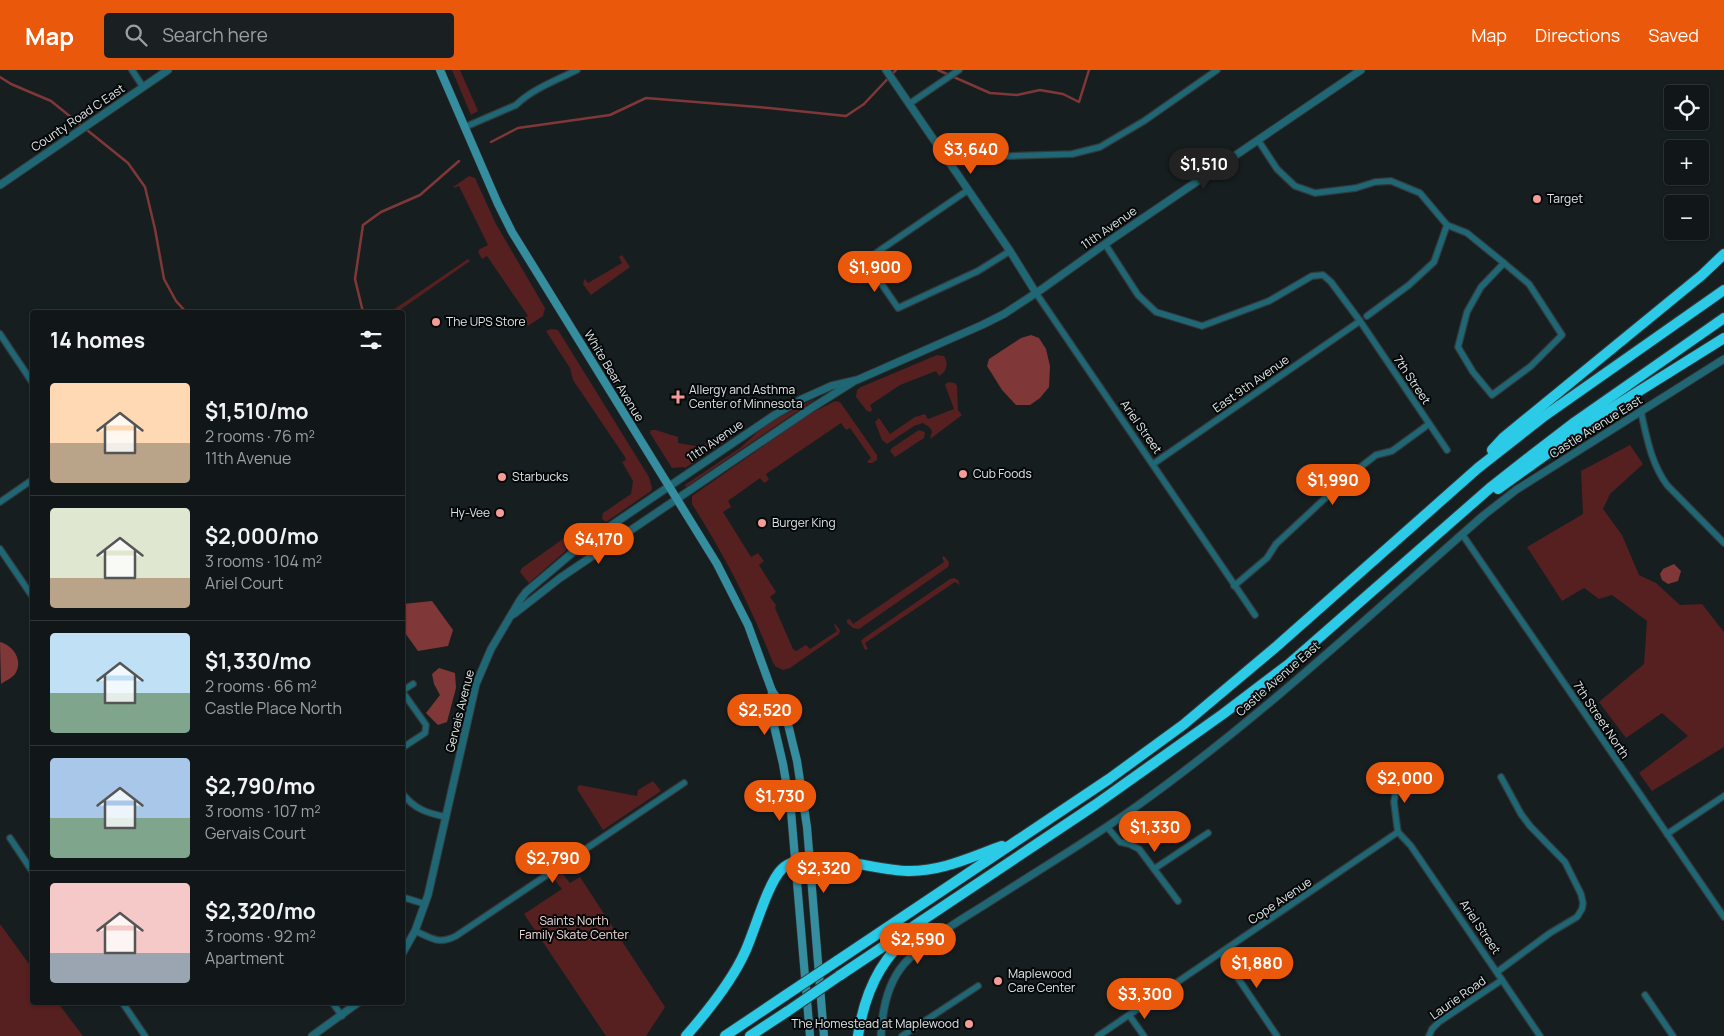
<!DOCTYPE html>
<html lang="en">
<head>
<meta charset="utf-8">
<style>
  body { margin:0; font-family:Manrope,sans-serif; background:#1a1f21; color:#f1f3f6; height:100vh; display:flex; flex-direction:column; font-size:19px; white-space:nowrap }
  * { box-sizing:border-box; margin:0 }
  p { font-size:16px; color:#9c9fa2 }
  .icon { flex:none; width:28px; height:28px; fill:none; stroke:currentColor; stroke-width:2; stroke-linecap:round; stroke-linejoin:round }
  .map { position:relative; flex:1; overflow:hidden }
  .side { position:absolute; left:30px; top:240px; width:375px; height:695px; display:flex; flex-direction:column; background:#111618; border-radius:5px; box-shadow:0 1px 4px #0004,0 0 0 1px #303537 }
  .side>* { flex:none }
  .controls { position:absolute; left:1664px; top:15px; display:grid; gap:10px }
  .controls a { display:grid; place-items:center; width:45px; height:45px; border-radius:5px; background:#111618; box-shadow:0 1px 4px #0004,0 0 0 1px #303537; font-size:25px }
  .price { position:absolute; translate:-50% -42px; padding:0 11px; border-radius:18px; background:#ea580c; color:#fff; font-size:16px; line-height:32px; filter:drop-shadow(0 1px 2px #0008) }
  .price::after { content:''; position:absolute; left:50%; top:30px; width:15px; height:11px; margin-left:-8px; background:inherit; clip-path:polygon(0 0,100% 0,50% 100%) }
  .price.active { background:#222; color:#fff }
  ul { padding:0; list-style:none }
  li { display:flex; align-items:center; gap:15px; height:125px; padding:0 20px }
  li+li { border-top:1px solid #303537 }
  li span { display:grid; place-items:center; flex:none; width:140px; height:100px; border-radius:5px; color:#555 }
  li>.icon { margin-inline-start:auto }
  span .icon { width:60px; height:60px; fill:#fffc; stroke-width:1 }
  li b { font-size:21px }
  h2 { display:flex; justify-content:space-between; align-items:center; height:60px; padding:0 20px; font-size:21px }
  header { display:flex; align-items:center; gap:30px; box-sizing:border-box; height:70px; padding:0 25px; background:#ea580c; color:#fff }
  header strong { font-size:24px }
  nav { display:flex; gap:28px; margin-inline-start:auto; font-size:18px }
  .search { width:350px; height:45px; background:#1a1f21; display:flex; align-items:center; gap:12px; box-sizing:border-box; padding:0 18px; border-radius:5px; color:#9c9fa2; font-size:19px }
  .map>svg:first-child { display:block }
</style>
</head>
<body>
<header>
<strong>Map</strong>
<div class="search"><svg class="icon" aria-label="search" viewBox="0 0 24 24"><circle cx="10" cy="10" r="6"/><path d="M15 15l6 6"/></svg>Search here</div>
<nav><a>Map</a><a>Directions</a><a>Saved</a></nav>
</header>
<div class="map">
<svg width="1724" height="966" viewBox="0 0 1724 966">
  <rect width="100%" height="100%" fill="#171e20"/>
  <g fill="#561f20">
    <path d="M452,0H460L478,41L471,45Z"/>
    <path d="M469,106L475,108L496,154L545,238L543,246L528,256L523,249L528,246L487,186L482,189L478,182L480,179L488,175L459,116L454,118L453,117Z"/>
    <path d="M622,185L630,197L591,225L583,214L584,210L585,209L588,213L622,193L619,187Z"/>
    <path d="M468,189L470,191L397,242H390Z"/>
    <path d="M551,259L558,260L649,407L652,418L651,421L606,452L602,449L603,443L631,424L633,411L622,392L626,390L625,387L573,310L570,298L546,261Z"/>
    <path d="M937,285L944,286C949,294 947,301 939,306L936,301L900,315L870,335L872,339L871,342L867,341L856,327L857,320L861,317Z"/>
    <path d="M948,312L955,313L957,316L958,340L962,345L930,369L932,361L929,357L923,353L914,356L887,374L882,370L875,352L879,348L890,364L915,347L925,344L928,349L954,339L945,315Z"/>
    <path d="M814,329V330L686,417L685,415L740,378L760,360L775,350Z"/>
    <path d="M835,331L840,332L877,385V390L872,393H868L867,392L871,388L850,358L846,360L841,353L766,404L769,410L764,413L760,408L728,431L731,437L723,442L751,487L758,483L764,491L759,495L776,522L770,527L776,535L775,538L793,579L796,581L806,575L810,579L837,561L834,555L835,554L840,560L839,564L790,598L783,600L776,597L773,593C751,536 725,486 692,434V426L808,345Z"/>
    <path d="M732,355L735,361L733,366L685,398L683,397L672,398L650,363L651,360H656L678,367V373L701,377Z"/>
    <path d="M919,360L925,362L924,368L895,387L890,381L892,378Z"/>
    <path d="M1630,375L1643,394L1610,424L1603,439L1622,465L1639,505L1656,513L1680,535L1702,534L1724,562V677L1652,721L1639,703L1688,666L1662,643L1626,668L1599,632L1644,594L1647,551L1612,525L1599,529L1584,518L1562,531L1527,477L1583,444L1581,401Z"/>
    <path d="M584,454H593L597,457L569,478L529,513L520,502L522,498Z"/>
    <path d="M944,486L949,492L948,497L859,559L853,558L847,553V550L850,549L853,554L944,492L942,487Z"/>
    <path d="M954,508L958,510L960,515L955,512L865,573L868,579L865,580L861,571L864,568L950,509Z"/>
    <path d="M653,711L661,721L603,760L577,719L579,715L637,726L638,720Z"/>
    <path d="M562,803L570,813L580,807L665,937L646,966H606L524,844L562,819L554,809Z"/>
    <path d="M0,854L32,898V932L58,933L83,966H0Z"/>
  </g>
  <g fill="#803737">
    <path d="M1031,265L1039,268L1046,279L1050,296L1049,317L1040,328L1030,335H1016L1002,320L987,296L989,289L1021,268Z"/>
    <path d="M1674,494L1681,501L1678,511L1668,514L1662,510L1660,504L1663,499Z"/>
    <path d="M432,531L453,560L448,576L418,581L403,560V534Z"/>
    <path d="M0,572C13,575 24,591 15,604C12,608 5,611 1,614Z"/>
    <path d="M439,598L455,603L456,618L447,652L438,655L426,643L440,625L434,614L432,604Z"/>
  </g>
  <g fill="none" stroke-linecap="round" stroke-linejoin="round">
    <g stroke="#803737" stroke-width="2.5">
      <path d="M938,0L990,23L1017,25L1040,20L1063,24L1079,32L1089,0"/>
      <path d="M0,7L11,14L51,31L128,93L145,117L155,159L164,209L176,231L186,242"/>
      <path d="M491,72L518,58L610,45L646,28L769,38L846,46L864,34L896,0"/>
      <path d="M363,242L355,209L363,155L381,142L420,125L459,91"/>
    </g>
    <defs>
      <g id="minor">
        <path d="M132,0L143,17"/>
        <path d="M909,34L959,0"/>
        <path d="M465,57L516,35C532,19 557,10 577,0"/>
        <path d="M1258,70L1277,99L1295,116L1315,123L1356,118L1375,112L1391,111L1420,123L1447,155"/>
        <path d="M946,88L1072,84L1100,77L1144,51L1217,0"/>
        <path d="M968,120L876,183L872,194V200L898,238L978,201L1010,181"/>
        <path d="M1447,155L1467,163L1504,193"/>
        <path d="M1105,174L1138,225L1156,242L1202,256L1269,231L1312,206L1323,205L1331,212L1360,251L1447,380"/>
        <path d="M1504,193L1529,214L1562,265L1531,296L1492,325L1473,302L1458,277L1467,242L1481,217Z"/>
        <path d="M1036,223L1255,545"/>
        <path d="M1367,246L1409,215L1434,192L1447,155"/>
        <path d="M0,264L32,312"/>
        <path d="M1641,342C1647,368 1651,393 1667,415L1724,473"/>
        <path d="M1153,394L1360,251"/>
        <path d="M0,432L32,410"/>
        <path d="M1462,464L1724,847"/>
        <path d="M0,479L32,526"/>
        <path d="M1234,516L1267,488L1276,474L1349,406L1376,385L1392,381L1429,354"/>
        <path d="M402,621L426,655L425,663L402,678"/>
        <path d="M402,621L413,614"/>
        <path d="M1398,707L1394,732L1397,756L1398,762L1411,776L1540,966"/>
        <path d="M402,723C414,739 427,743 446,747"/>
        <path d="M1107,757L1120,772L1129,774L1139,779L1178,831"/>
        <path d="M1667,764L1724,726"/>
        <path d="M10,768L32,801"/>
        <path d="M1154,799L1208,763"/>
        <path d="M402,827L425,834"/>
        <path d="M415,861C432,868 438,875 456,866L684,713"/>
        <path d="M1221,883L1277,966"/>
        <path d="M1497,902L1550,863L1577,847L1582,839L1583,833L1581,824L1565,792L1530,756L1521,744L1501,707"/>
        <path d="M1645,925L1673,966"/>
        <path d="M122,932L145,966"/>
        <path d="M332,932L342,946"/>
        <path d="M1129,945L1144,966"/>
        <path d="M902,966L978,916"/>
        <path d="M1098,966L1398,762"/>
        <path d="M1429,966L1432,959L1439,952L1502,910"/>
      </g>
      <g id="tertiary">
        <path d="M886,0L1010,181L1036,223"/>
        <path d="M0,115L168,0"/>
        <path d="M514,544L560,508L810,339L853,312"/>
        <path d="M402,884L415,861L428,825L476,614L491,579L520,530L526,522L578,478L773,346L802,329L831,316L857,310L982,255L1004,244L1042,219L1105,174L1361,0"/>
        <path d="M312,966L359,932"/>
        <path d="M881,966C882,940 887,914 904,894C923,872 962,849 986,834C1037,801 1088,771 1137,736C1260,648 1371,544 1484,445L1516,420L1724,289"/>
      </g>
      <g id="secondary">
        <path d="M440,0L498,134L512,162L717,494L748,555L772,621L784,638L797,691L807,757L824,966"/>
        <path d="M772,621L771,643L783,694L791,741L810,966"/>
      </g>
      <g id="motorway">
        <path d="M1492,380L1504,367L1702,205L1724,184"/>
        <path d="M1498,419L1604,343L1724,268"/>
        <path d="M837,891L1109,709L1183,655L1277,576L1478,398L1543,347L1724,220"/>
        <path d="M839,906L1095,735L1223,644L1289,594L1490,418L1532,385L1575,352L1724,248"/>
        <path d="M686,966C707,942 732,911 745,882C754,863 768,812 782,799C805,776 876,801 907,801C941,802 971,787 1002,776"/>
        <path d="M725,966L786,925"/>
        <path d="M750,966L788,941"/>
        <path d="M858,966C864,926 879,889 912,864"/>
      </g>
    </defs>
    <use href="#minor" stroke="#333a3c" stroke-width="8"/>
    <use href="#tertiary" stroke="#333a3c" stroke-width="9"/>
    <use href="#secondary" stroke="#333a3c" stroke-width="9"/>
    <use href="#motorway" stroke="#333a3c" stroke-width="12"/>
    <use href="#minor" stroke="#1f6775" stroke-width="5.5"/>
    <use href="#tertiary" stroke="#1f6775" stroke-width="7"/>
    <use href="#secondary" stroke="#358ea0" stroke-width="8"/>
    <use href="#motorway" stroke="#2bcbe8" stroke-width="10"/>
    <defs>
      <g id="motorway-bridge">
        <path d="M786,925L837,891"/>
        <path d="M788,941L839,906"/>
      </g>
    </defs>
    <use href="#motorway-bridge" stroke="#333a3c" stroke-width="12" stroke-linecap="butt"/>
    <use href="#motorway-bridge" stroke="#2bcbe8" stroke-width="10"/>
  </g>
  <g fill="#f59b98" stroke="#050809" stroke-width="2">
    <circle cx="1537" cy="129" r="5"/>
    <circle cx="436" cy="252" r="5"/>
    <path d="M675.5 319.5h5v5h5v5h-5v5h-5v-5h-5v-5h5z"/>
    <circle cx="963" cy="404" r="5"/>
    <circle cx="502" cy="407" r="5"/>
    <circle cx="500" cy="443" r="5"/>
    <circle cx="762" cy="453" r="5"/>
    <circle cx="998" cy="911" r="5"/>
    <circle cx="969" cy="954" r="5"/>
  </g>
  <g text-anchor="middle" stroke-width="4" stroke-linejoin="round" paint-order="stroke">
    <g font-size="12" fill="#e0e5e6" stroke="#050809">
      <text transform="translate(78 48) rotate(-34)" y="4">County Road C East</text>
      <text transform="translate(1109 158) rotate(-35)" y="4">11th Avenue</text>
      <text transform="translate(614 306) rotate(59)" y="4">White Bear Avenue</text>
      <text transform="translate(1412 310) rotate(56)" y="4">7th Street</text>
      <text transform="translate(1251 314) rotate(-35)" y="4">East 9th Avenue</text>
      <text transform="translate(1141 357) rotate(55)" y="4">Ariel Street</text>
      <text transform="translate(1596 357) rotate(-32)" y="4">Castle Avenue East</text>
      <text transform="translate(715 371) rotate(-34)" y="4">11th Avenue</text>
      <text transform="translate(1278 609) rotate(-41)" y="4">Castle Avenue East</text>
      <text transform="translate(460 641) rotate(-76)" y="4">Gervais Avenue</text>
      <text transform="translate(1601 650) rotate(56)" y="4">7th Street North</text>
      <text transform="translate(1280 831) rotate(-34)" y="4">Cope Avenue</text>
      <text transform="translate(1480 857) rotate(56)" y="4">Ariel Street</text>
      <text transform="translate(1458 928) rotate(-35)" y="4">Laurie Road</text>
    </g>
    <g font-size="12" fill="#e0e5e6" stroke="#050809" text-anchor="start">
      <text x="1547" y="133">Target</text>
      <text x="446" y="256">The UPS Store</text>
      <text x="689" y="324">Allergy and Asthma<tspan x="689" dy="14">Center of Minnesota</tspan></text>
      <text x="973" y="408">Cub Foods</text>
      <text x="512" y="411">Starbucks</text>
      <text x="490" y="447" text-anchor="end">Hy-Vee</text>
      <text x="772" y="457">Burger King</text>
      <text x="1008" y="908">Maplewood<tspan x="1008" dy="14">Care Center</tspan></text>
      <text x="959" y="958" text-anchor="end">The Homestead at Maplewood</text>
    </g>
    <g font-size="12" fill="#f2dad9" stroke="#050809">
      <text x="574" y="855">Saints North<tspan x="574" dy="14">Family Skate Center</tspan></text>
    </g>
  </g>
</svg>
<div class="controls">
<a><svg class="icon" aria-label="locate" viewBox="0 0 24 24"><circle cx="12" cy="12" r="6"/><path d="M12 2v4M12 18v4M2 12h4M18 12h4"/></svg></a>
<a>+</a>
<a>−</a>
</div>
<b class="price" style="left:971px;top:105px">$3,640</b>
<b class="price active" style="left:1204px;top:120px">$1,510</b>
<b class="price" style="left:875px;top:223px">$1,900</b>
<b class="price" style="left:1333px;top:436px">$1,990</b>
<b class="price" style="left:599px;top:495px">$4,170</b>
<b class="price" style="left:765px;top:666px">$2,520</b>
<b class="price" style="left:1405px;top:734px">$2,000</b>
<b class="price" style="left:780px;top:752px">$1,730</b>
<b class="price" style="left:1155px;top:783px">$1,330</b>
<b class="price" style="left:553px;top:814px">$2,790</b>
<b class="price" style="left:824px;top:824px">$2,320</b>
<b class="price" style="left:918px;top:895px">$2,590</b>
<b class="price" style="left:1257px;top:919px">$1,880</b>
<b class="price" style="left:1145px;top:950px">$3,300</b>
<section class="side">
<h2>14 homes<svg class="icon" aria-label="filters" viewBox="0 0 24 24"><path d="M4 7h16M4 17h16"/><circle cx="9" cy="7" r="2"/><circle cx="15" cy="17" r="2"/></svg></h2>
<ul>
<li><span style="background:linear-gradient(#ffd9b3 60%,#b9a48a 0)"><svg class="icon" aria-label="home" viewBox="0 0 24 24"><path d="M3 11l9-7 9 7M6 9v11h12V9"/></svg></span><div><b>$1,510/mo</b><p>2 rooms · 76 m²</p><p>11th Avenue</p></div></li>
<li><span style="background:linear-gradient(#dfe7d0 70%,#b9a48a 0)"><svg class="icon" aria-label="home" viewBox="0 0 24 24"><path d="M3 11l9-7 9 7M6 9v11h12V9"/></svg></span><div><b>$2,000/mo</b><p>3 rooms · 104 m²</p><p>Ariel Court</p></div></li>
<li><span style="background:linear-gradient(#bfe0f5 60%,#7fa58c 0)"><svg class="icon" aria-label="home" viewBox="0 0 24 24"><path d="M3 11l9-7 9 7M6 9v11h12V9"/></svg></span><div><b>$1,330/mo</b><p>2 rooms · 66 m²</p><p>Castle Place North</p></div></li>
<li><span style="background:linear-gradient(#a9c7e8 60%,#7fa58c 0)"><svg class="icon" aria-label="home" viewBox="0 0 24 24"><path d="M3 11l9-7 9 7M6 9v11h12V9"/></svg></span><div><b>$2,790/mo</b><p>3 rooms · 107 m²</p><p>Gervais Court</p></div></li>
<li><span style="background:linear-gradient(#f6c9c9 70%,#9aa5b1 0)"><svg class="icon" aria-label="home" viewBox="0 0 24 24"><path d="M3 11l9-7 9 7M6 9v11h12V9"/></svg></span><div><b>$2,320/mo</b><p>3 rooms · 92 m²</p><p>Apartment</p></div></li>
</ul>
</section>
</div>
</body>
</html>
